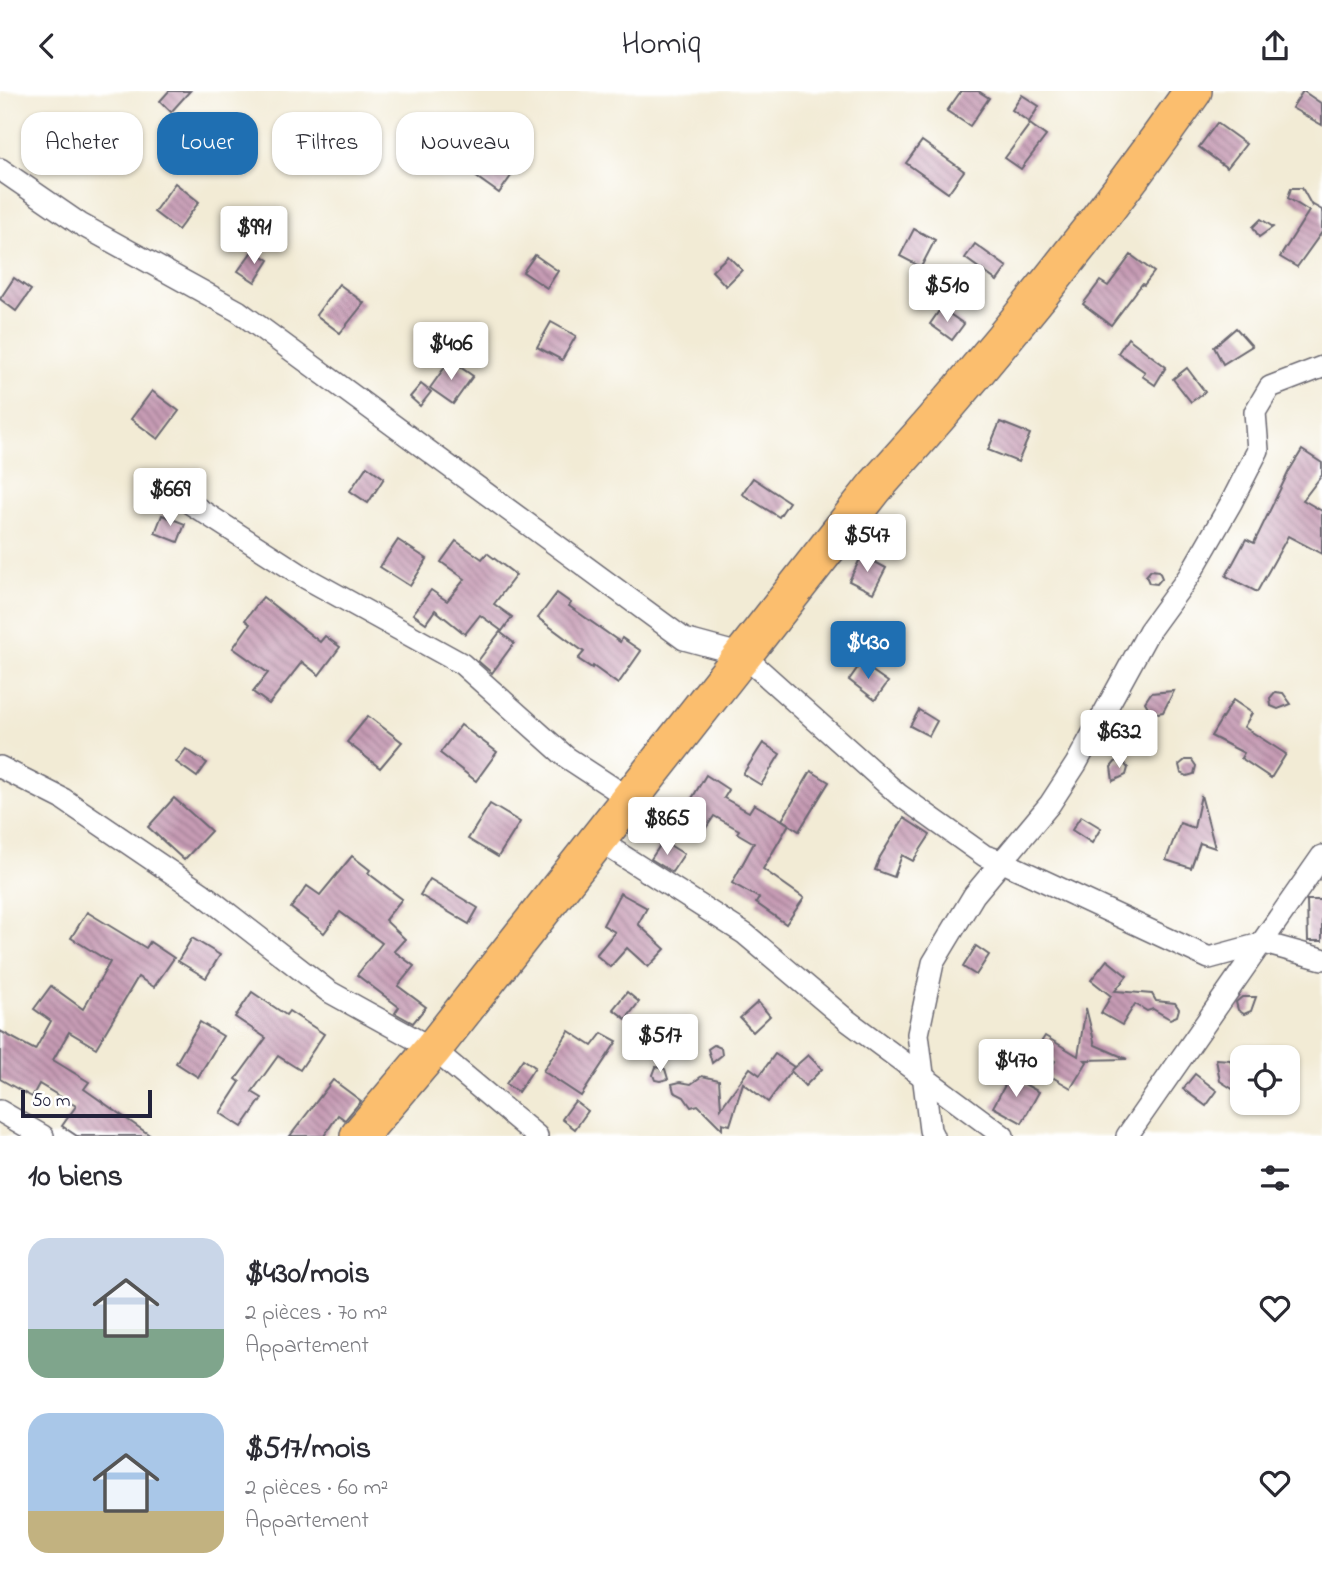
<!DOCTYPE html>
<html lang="fr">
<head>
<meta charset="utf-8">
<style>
  body { margin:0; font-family:"Indie Flower",sans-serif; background:#f7f7f7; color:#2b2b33; height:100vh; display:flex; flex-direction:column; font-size:26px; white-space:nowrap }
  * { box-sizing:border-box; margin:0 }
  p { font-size:23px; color:#7c7c81 }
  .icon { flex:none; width:38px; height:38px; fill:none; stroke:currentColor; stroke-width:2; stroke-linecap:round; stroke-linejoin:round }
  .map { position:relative; height:1045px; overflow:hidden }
  .details { display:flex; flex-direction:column; background:#fff; flex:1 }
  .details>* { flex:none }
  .top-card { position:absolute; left:21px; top:21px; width:700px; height:63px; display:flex; gap:14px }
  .fabs { position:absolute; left:1230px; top:954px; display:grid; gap:14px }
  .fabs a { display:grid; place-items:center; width:70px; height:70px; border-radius:14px; background:#fff; box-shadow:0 2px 5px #0004; font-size:35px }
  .scale { position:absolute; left:21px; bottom:18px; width:131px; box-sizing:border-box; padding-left:7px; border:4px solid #22223b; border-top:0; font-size:19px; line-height:24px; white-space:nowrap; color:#22223b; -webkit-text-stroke:5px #fff; paint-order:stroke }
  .price { position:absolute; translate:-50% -60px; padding:0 16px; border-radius:7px; background:#fff; color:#222; font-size:23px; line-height:46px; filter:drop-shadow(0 2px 4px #0008) }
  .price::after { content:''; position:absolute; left:50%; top:42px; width:21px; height:16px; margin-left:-10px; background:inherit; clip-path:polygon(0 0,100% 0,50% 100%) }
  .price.on { background:#1f6fb2; color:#fff }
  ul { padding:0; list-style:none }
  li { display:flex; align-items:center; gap:21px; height:175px; padding:0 28px }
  li span { display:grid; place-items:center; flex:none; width:196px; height:140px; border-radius:21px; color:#555 }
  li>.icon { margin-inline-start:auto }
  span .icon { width:84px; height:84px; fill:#fffc; stroke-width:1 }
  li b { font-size:30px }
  h2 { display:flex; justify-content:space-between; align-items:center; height:84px; padding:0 28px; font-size:30px }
  .chip { padding:0 24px; border-radius:21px; background:#fff; box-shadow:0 2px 5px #0004; font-size:24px; line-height:63px }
  .chip.on { background:#1f6fb2; color:#fff }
  header { display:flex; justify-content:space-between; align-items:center; height:91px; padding:0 28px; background:#fff; font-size:32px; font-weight:600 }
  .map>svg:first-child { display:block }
</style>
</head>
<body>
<header><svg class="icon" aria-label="back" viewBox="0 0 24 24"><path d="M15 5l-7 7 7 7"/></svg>Homiq<svg class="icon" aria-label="share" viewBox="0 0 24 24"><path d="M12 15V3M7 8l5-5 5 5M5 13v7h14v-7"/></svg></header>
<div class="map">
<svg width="1322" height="1045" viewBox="0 0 1322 1045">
  <defs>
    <pattern id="building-back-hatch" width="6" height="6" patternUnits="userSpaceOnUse" patternTransform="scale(1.75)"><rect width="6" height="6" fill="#c69bb4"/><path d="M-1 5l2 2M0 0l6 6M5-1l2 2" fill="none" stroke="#a07e94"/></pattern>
  </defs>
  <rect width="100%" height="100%" fill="#fff"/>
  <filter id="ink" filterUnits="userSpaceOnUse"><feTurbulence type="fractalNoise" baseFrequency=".0143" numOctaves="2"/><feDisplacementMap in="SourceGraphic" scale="14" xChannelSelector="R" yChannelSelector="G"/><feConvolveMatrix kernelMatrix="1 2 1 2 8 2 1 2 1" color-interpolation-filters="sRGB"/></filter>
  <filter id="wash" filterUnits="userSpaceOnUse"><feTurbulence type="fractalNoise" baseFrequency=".00686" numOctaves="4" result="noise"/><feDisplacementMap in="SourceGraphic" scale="28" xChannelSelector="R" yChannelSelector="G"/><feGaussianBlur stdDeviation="1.57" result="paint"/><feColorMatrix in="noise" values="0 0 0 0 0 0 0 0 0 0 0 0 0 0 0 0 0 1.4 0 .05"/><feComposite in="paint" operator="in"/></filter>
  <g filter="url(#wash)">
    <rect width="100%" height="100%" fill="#f2ebd5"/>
    <g id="blocks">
      <g fill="url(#building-back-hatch)">
        <path d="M169,0H190L171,21L160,10Z"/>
        <path d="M961,0H978L989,7L970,35L947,20Z"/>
        <path d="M1303,0L1322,13V34L1292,17Z"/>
        <path d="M1022,4L1039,15L1029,31L1012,19Z"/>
        <path d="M1217,32L1246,53L1227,77L1199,56Z"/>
        <path d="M1030,33L1046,45L1021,78L1005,67Z"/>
        <path d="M172,47L190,58L181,74L162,64Z"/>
        <path d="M922,50L964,80L948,102L906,72Z"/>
        <path d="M492,61L516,78L499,102L475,85Z"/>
        <path d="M175,92L199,111L178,139L154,121Z"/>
        <path d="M1291,97H1302L1312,115L1313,114L1322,119V141L1297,176L1280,166L1309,120L1288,107Z"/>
        <path d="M1261,128L1273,136L1259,146L1253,136Z"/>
        <path d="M914,138L935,149L921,176L900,165Z"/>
        <path d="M975,153L1007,176L997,190L965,167Z"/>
        <path d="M253,159L269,169L255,191L238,180Z"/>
        <path d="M535,164L558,180L547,197L523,181Z"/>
        <path d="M1131,164L1154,181L1144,194L1142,193L1111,234L1083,213L1100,190L1108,195Z"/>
        <path d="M728,165L742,179L726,195L712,180Z"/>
        <path d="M14,187L31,199L16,220L0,208Z"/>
        <path d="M339,193L364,212L340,242L316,224Z"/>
        <path d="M941,217L964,233L952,249L930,233Z"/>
        <path d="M551,231L576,245L562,269L537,256Z"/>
        <path d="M1236,237L1252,255L1223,273L1214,256Z"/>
        <path d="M1128,247L1166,276L1155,294L1142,285L1145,281L1118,262Z"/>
        <path d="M450,269L473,285L453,313L430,297Z"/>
        <path d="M1187,277L1205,301L1191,311L1173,288Z"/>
        <path d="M421,293L431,301L420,315L410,306Z"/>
        <path d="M152,300L179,320L158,348L131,328Z"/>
        <path d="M1000,331L1030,343L1018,371L988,359Z"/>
        <path d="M1302,359L1322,372V384L1303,409L1322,420V463L1288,445L1257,501L1226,485L1246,448L1254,452L1289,380Z"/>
        <path d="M367,375L384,387L368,412L350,400Z"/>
        <path d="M753,387L789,411L779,426L742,403Z"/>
        <path d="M162,424L185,433L178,451L155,442Z"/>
        <path d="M398,449L427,468L410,495L380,476Z"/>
        <path d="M456,450L482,468L487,462L516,484L494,513L512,526L502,540L480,524L465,543L435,519L426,532L413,523L431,499L447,510L465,488L441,471Z"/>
        <path d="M862,464L886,477L873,502L849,490Z"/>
        <path d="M1151,479L1159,480L1162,487L1157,493L1149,492L1146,485Z"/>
        <path d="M557,502L571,512L569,515L620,551L622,547L641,560L618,593L593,575L592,577L578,568L584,561L538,527Z"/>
        <path d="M263,506L320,551L325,545L340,556L319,584L302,571L269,613L253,601L268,582L233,557L250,533L245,529Z"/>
        <path d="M500,541L514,552L492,582L478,570Z"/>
        <path d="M861,572L888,591L875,609L849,589Z"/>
        <path d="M1174,600L1163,621L1152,623L1145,611L1151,602Z"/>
        <path d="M1275,601L1283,602L1291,613L1278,618L1271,615L1270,607Z"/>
        <path d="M1233,609L1252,622L1244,636L1286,663L1271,687L1241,667L1244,662L1211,645Z"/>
        <path d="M919,619L937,630L929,645L910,635Z"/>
        <path d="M368,625L402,651L380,677L347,651Z"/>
        <path d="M461,634L497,661L476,690L440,662Z"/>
        <path d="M763,652L780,663L761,694L743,683Z"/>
        <path d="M186,658L207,672L197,686L176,671Z"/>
        <path d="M1185,669H1192L1196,675L1194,683L1187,685L1181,682L1179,674Z"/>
        <path d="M1116,670L1123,671L1128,677L1126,684L1113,690L1111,676Z"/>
        <path d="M811,680L829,691L799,740L782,729Z"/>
        <path d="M706,684L729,699L724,707L749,721L754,713L789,733L763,778L804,807L786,833L756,812L759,807L732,792L754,752L737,742L739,739L714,725L702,743L679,729Z"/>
        <path d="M1201,704L1215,757L1200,752L1191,777L1166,769L1180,732L1194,737Z"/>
        <path d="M174,707L211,740L184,769L148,736Z"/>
        <path d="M490,713L520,731L498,766L468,748Z"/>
        <path d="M1081,725L1101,737L1092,752L1072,739Z"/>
        <path d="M904,727L930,744L913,770L902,764L894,786L875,779L880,766Z"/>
        <path d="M663,750L684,763L672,781L651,768Z"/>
        <path d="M352,765L370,779L368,782L402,808L385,829L405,848L394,860L414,875L398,895L426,916L413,932L395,922L399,916L357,884L382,852L340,821L324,842L291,817L307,795L320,804Z"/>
        <path d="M430,788L478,817L469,833L420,804Z"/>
        <path d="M620,802L647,817L638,833L665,858L648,876L627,857L610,876L596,864L615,841L603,834Z"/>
        <path d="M1307,809H1322V850H1308Z"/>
        <path d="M87,821L146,857L150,851L174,867L154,896L138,886L96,957L69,941L53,969L89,991L84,998L151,1045H77L62,1035L76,1015L39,993L32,1006L0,988V940L35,959L51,930L34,918L51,895L83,918L110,871L71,847Z"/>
        <path d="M192,847L220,864L206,887L178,870Z"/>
        <path d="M976,855L989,864L976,884L963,876Z"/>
        <path d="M1107,869L1127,885L1115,900L1152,903L1156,910L1175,912L1179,918L1177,925L1170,928L1153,918L1147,920L1135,913L1122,934L1101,922L1111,905L1091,889Z"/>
        <path d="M252,901L286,924L289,920L324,943L300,979L278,965L252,1001L262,1007L242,1036L220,1022L240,991L236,988L266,947L235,926Z"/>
        <path d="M627,901L639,911L626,928L613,918Z"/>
        <path d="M1242,906H1256L1251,920L1244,923L1238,919L1236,911Z"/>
        <path d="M758,911L770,925L753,941L740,927Z"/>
        <path d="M1086,917L1095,954L1127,968L1085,969L1087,971L1071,997L1047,983L1055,970L1036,959L1045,945L1078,965Z"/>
        <path d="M200,931L223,945L198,986L176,972Z"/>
        <circle cx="675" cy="946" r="8"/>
        <path d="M569,940L592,955L602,942L617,950L581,1005L543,980Z"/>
        <path d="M714,954L721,957L722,964L712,972L708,958Z"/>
        <path d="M775,963L794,976L791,979L808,964L822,978L805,995L791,980L768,1011L743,992L730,1034L722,1032V1038L698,1014L691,1016L684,1006L674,1001L672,993L680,991L691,993L702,985L719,989L721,1017L750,977L760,984Z"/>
        <path d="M523,968L535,976L518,1001L506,993Z"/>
        <path d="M1216,968L1230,969L1242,987V1004L1220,990Z"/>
        <path d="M656,976L665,978L668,988L660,990L655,989L653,984Z"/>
        <path d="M1195,983L1217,1000L1206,1015L1183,998Z"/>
        <path d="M1010,985L1039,1001L1022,1032L993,1016Z"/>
        <path d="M333,989L361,1010L345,1029L338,1024L324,1045H290Z"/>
        <path d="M575,1010L588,1020L575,1038L562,1028Z"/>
      </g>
    </g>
  </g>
  <g filter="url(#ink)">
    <use href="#blocks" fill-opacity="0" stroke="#6b6871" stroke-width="2"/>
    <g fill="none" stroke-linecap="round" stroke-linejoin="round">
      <defs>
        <g id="street">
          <path d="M0,78L80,133L238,220L684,548L743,564L898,703L985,765L1001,770L1209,867L1264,852L1322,868"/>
          <path d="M177,404L306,487L462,573L566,666L630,708"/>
          <path d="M0,676L63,708L203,803L328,900L433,958L537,1045"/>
          <path d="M598,749L745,843L848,930L1003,1045"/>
          <path d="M0,1020L43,1045"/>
          <path d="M933,1045L930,1039L918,943L933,872L974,804L1050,713L1076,673L1149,540L1189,485L1231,412L1258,359L1255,321L1270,296L1322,276"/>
          <path d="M1127,1045L1322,765"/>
        </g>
        <path id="highway" d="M359,1045L433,958L875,396C988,271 1096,138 1193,0"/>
      </defs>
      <use href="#street" stroke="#6b6871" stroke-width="24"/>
      <use href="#highway" stroke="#6b6871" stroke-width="40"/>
      <use href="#street" stroke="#fff" stroke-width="21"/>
      <use href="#highway" stroke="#fbbe6e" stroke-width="37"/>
    </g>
  </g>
</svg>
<div class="fabs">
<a><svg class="icon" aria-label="locate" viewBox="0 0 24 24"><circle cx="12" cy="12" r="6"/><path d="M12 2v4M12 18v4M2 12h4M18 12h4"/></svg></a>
</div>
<div class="scale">50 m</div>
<b class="price" style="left:254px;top:175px">$991</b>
<b class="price" style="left:947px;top:233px">$510</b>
<b class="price" style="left:451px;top:291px">$406</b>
<b class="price" style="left:170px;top:437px">$669</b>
<b class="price" style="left:867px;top:483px">$547</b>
<b class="price on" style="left:868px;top:590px">$430</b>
<b class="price" style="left:1119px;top:679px">$632</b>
<b class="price" style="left:667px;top:766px">$865</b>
<b class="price" style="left:660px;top:983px">$517</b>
<b class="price" style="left:1016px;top:1008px">$470</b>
<div class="top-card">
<a class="chip">Acheter</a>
<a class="chip on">Louer</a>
<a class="chip">Filtres</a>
<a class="chip">Nouveau</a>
</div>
</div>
<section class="details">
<h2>10 biens<svg class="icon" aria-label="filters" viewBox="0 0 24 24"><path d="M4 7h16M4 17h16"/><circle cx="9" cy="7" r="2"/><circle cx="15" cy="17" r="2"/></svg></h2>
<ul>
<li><span style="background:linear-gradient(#c9d6e8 65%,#7fa58c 0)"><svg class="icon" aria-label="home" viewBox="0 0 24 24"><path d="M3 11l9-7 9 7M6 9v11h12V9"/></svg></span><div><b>$430/mois</b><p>2 pièces · 70 m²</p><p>Appartement</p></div><svg class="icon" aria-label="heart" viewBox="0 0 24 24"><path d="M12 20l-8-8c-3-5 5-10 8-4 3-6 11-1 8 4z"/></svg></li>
<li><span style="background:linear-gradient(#a9c7e8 70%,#c2b280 0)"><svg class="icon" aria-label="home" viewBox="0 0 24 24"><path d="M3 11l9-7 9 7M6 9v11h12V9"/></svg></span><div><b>$517/mois</b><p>2 pièces · 60 m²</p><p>Appartement</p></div><svg class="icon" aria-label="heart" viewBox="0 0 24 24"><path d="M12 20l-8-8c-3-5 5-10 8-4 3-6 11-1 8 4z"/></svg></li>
</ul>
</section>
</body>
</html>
